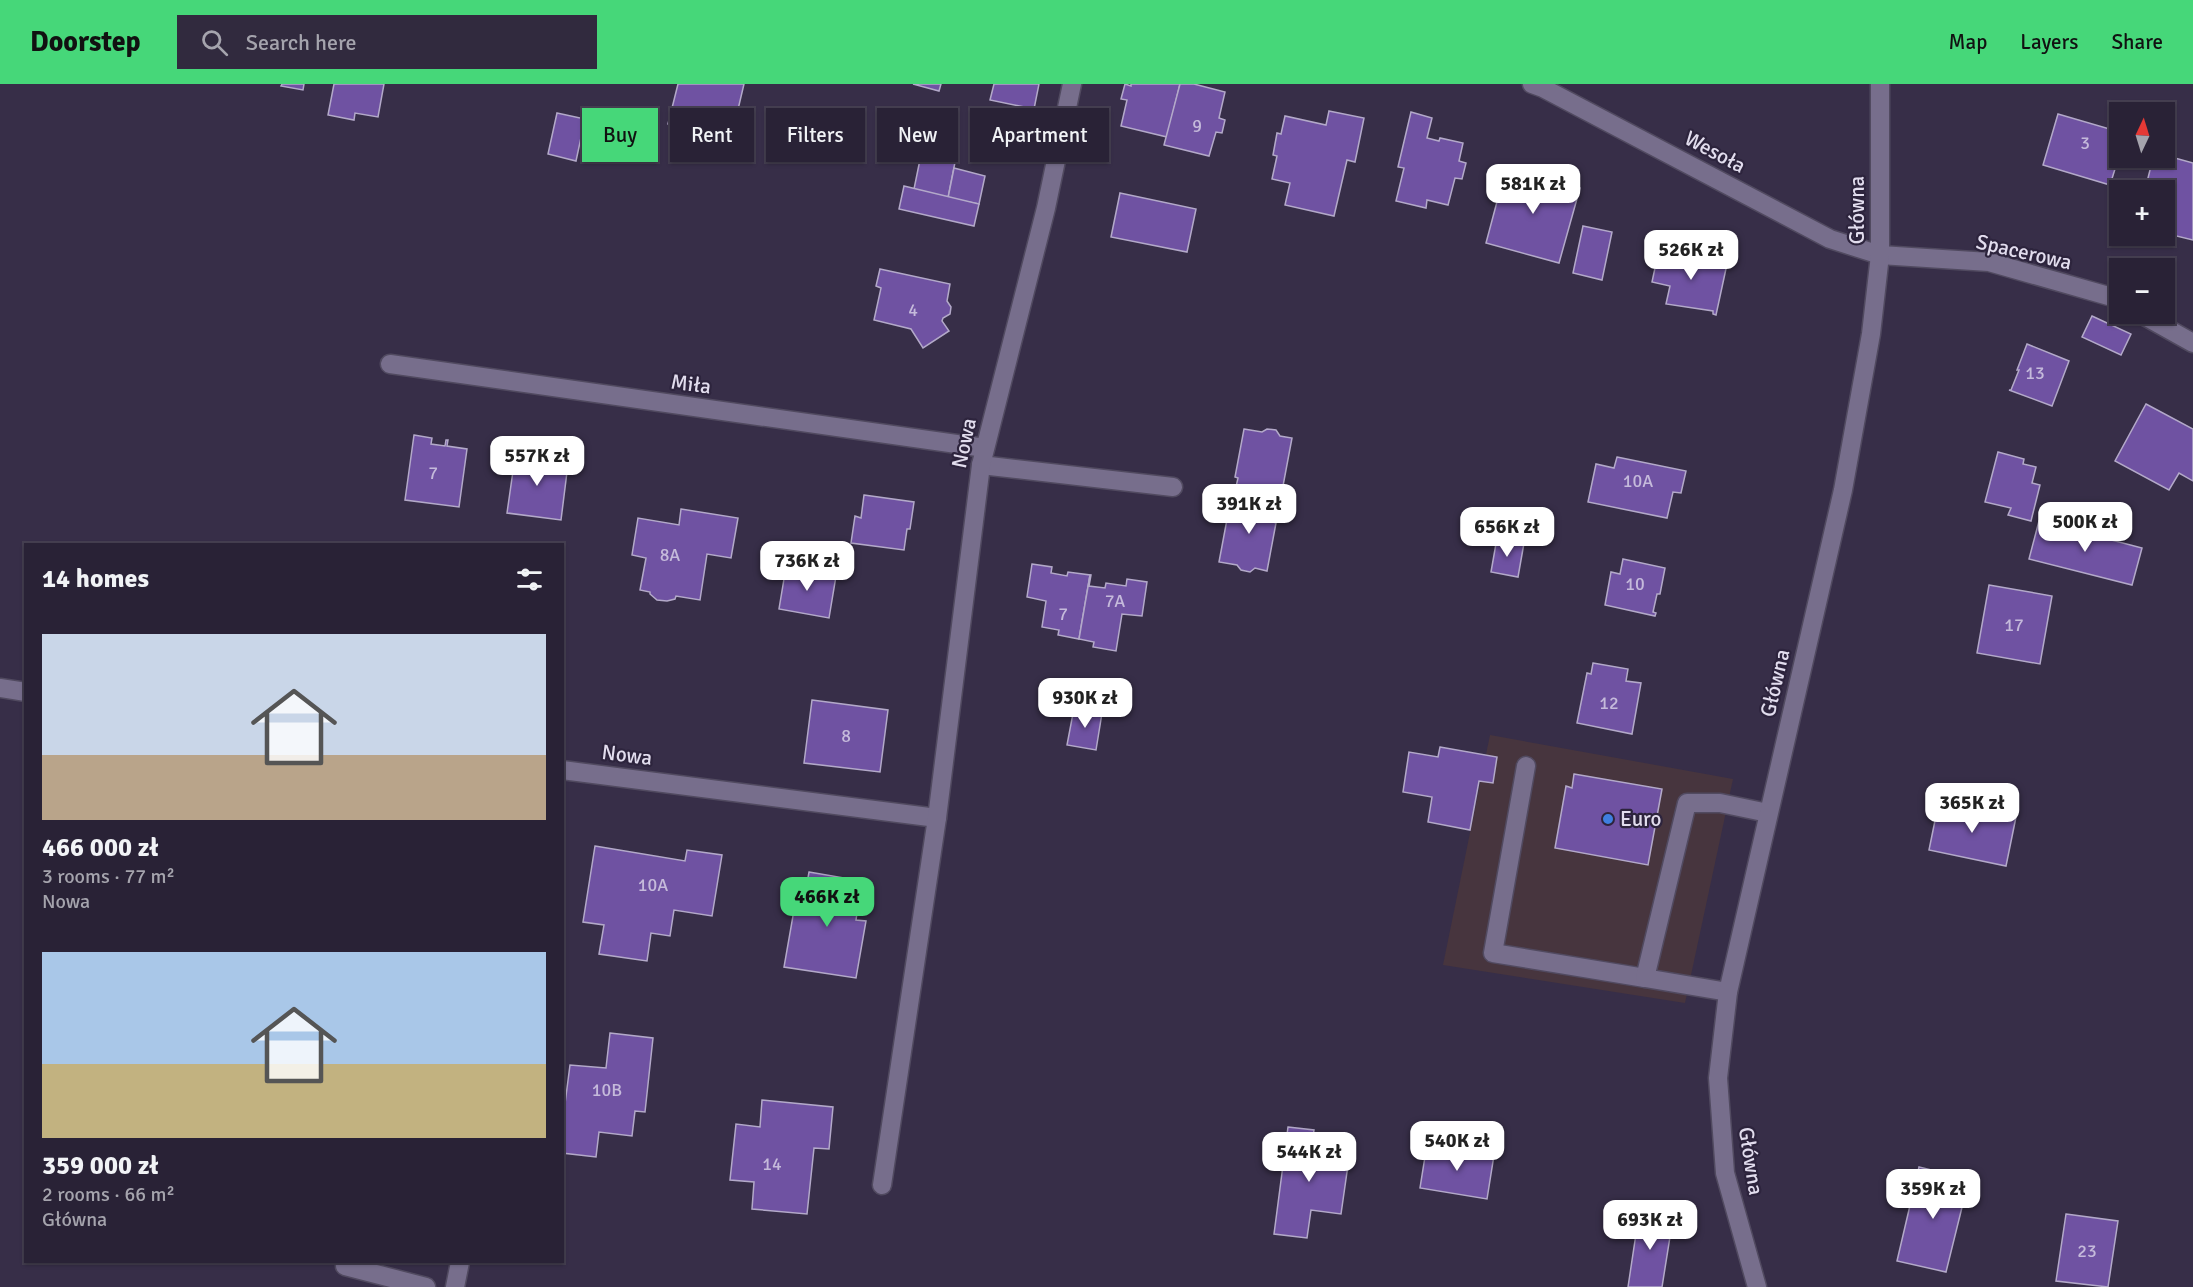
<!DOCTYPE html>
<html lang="en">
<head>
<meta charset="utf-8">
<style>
  body { margin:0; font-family:Signika,sans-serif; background:#312a3e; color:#f1f3f6; height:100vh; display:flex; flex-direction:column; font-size:22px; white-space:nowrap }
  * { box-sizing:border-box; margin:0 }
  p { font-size:20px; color:#a5a4ad }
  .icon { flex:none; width:33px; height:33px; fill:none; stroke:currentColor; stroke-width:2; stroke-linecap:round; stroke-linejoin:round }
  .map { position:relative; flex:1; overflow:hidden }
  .panel { position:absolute; left:24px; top:459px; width:540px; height:720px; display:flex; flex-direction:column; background:#292236; border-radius:0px; box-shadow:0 2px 4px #0004,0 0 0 2px #453f51 }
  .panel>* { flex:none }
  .top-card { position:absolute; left:582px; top:24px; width:570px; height:54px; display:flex; gap:12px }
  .needle { width:39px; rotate:4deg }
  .buttons { position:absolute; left:2109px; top:18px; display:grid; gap:12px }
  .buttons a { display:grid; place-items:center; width:66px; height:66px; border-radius:0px; background:#292236; box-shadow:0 2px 4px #0004,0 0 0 2px #453f51; font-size:30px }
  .price { position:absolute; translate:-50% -51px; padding:0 14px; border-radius:12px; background:#fff; color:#222; font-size:20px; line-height:39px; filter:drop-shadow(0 2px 3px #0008) }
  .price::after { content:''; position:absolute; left:50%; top:36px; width:18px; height:14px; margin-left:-9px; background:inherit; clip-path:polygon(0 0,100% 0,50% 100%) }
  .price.current { background:#46d779; color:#111 }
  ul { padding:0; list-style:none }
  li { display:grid; align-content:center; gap:12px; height:318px; padding:0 18px }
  li span { display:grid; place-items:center; height:186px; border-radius:0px; color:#555 }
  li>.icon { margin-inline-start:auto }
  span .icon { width:108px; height:108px; fill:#fffc; stroke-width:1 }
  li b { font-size:26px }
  h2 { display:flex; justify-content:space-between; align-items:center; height:72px; padding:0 18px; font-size:26px }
  .tag { padding:0 21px; border-radius:0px; background:#292236; box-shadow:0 2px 4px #0004,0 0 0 2px #453f51; font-size:21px; line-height:54px }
  .tag.current { background:#46d779; color:#111 }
  header { display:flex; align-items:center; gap:36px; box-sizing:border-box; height:84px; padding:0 30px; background:#46d779; color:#111 }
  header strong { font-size:28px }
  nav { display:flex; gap:33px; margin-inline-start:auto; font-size:21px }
  .search { width:420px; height:54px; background:#312a3e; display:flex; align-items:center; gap:15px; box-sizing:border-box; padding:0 21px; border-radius:0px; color:#a5a4ad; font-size:22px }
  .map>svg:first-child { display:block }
</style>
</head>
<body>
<header>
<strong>Doorstep</strong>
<div class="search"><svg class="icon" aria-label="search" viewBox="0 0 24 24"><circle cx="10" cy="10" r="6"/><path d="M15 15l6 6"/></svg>Search here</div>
<nav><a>Map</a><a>Layers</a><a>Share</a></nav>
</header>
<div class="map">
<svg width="2193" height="1203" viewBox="0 0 2193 1203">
  <rect width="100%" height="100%" fill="#372e48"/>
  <path fill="#47353e" d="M1490,651L1733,695L1685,919L1443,881Z"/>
  <g fill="#6f52a2" stroke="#b3a9c9" stroke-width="1.5">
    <path d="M282,0H304L303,6L281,2Z"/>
    <path d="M334,0H384L378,33L355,29L354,36L328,31Z"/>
    <path d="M678,0H744L731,55L668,40Z"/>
    <path d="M913,0H941L939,7Z"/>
    <path d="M994,0H1039L1034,25L990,16Z"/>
    <path d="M1125,0L1131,2V0H1180L1167,53L1121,42L1127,16L1121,15Z"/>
    <path d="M1180,0H1194L1225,8L1219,34L1225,36L1222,49L1216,48L1209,72L1164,61Z"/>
    <path d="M1329,27L1364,34L1355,78L1347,76L1334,132L1285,121L1290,99L1272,95L1277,72L1273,71L1277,49L1281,50L1285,32L1326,41Z"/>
    <path d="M1411,28L1432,34L1427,54L1439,57L1440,54L1463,59L1459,77L1466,79L1462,95L1455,94L1448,121L1427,116L1426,124L1396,117L1404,84L1398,83Z"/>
    <path d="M557,29L585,35L576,77L548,70Z"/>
    <path d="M2058,30L2120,48V69L2110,101L2043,81Z"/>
    <path d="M923,61L957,68L948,114L914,105Z"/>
    <path d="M2164,71L2193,79V156L2164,149V106H2145L2153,74H2164Z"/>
    <path d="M954,84L985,92L979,120L948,114Z"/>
    <path d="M1506,84L1580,104L1559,179L1486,159Z"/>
    <path d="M904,102L979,120L974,142L899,125Z"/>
    <path d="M1120,109L1196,125L1187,168L1111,153Z"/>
    <path d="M1583,142L1612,148L1602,196L1573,189Z"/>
    <path d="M1677,169L1727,180L1716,231L1713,230V227L1666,220L1670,202L1652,198L1658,170L1676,173Z"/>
    <path d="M880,185L950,200L947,217L951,223L950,230L943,234L942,237L949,247L923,264L911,245L874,236L881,204L876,202Z"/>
    <path d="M2092,232L2131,250L2121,271L2082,253Z"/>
    <path d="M2027,260L2069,277L2052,322L2009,306H2011L2019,286H2017Z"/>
    <path d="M2146,320L2193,345V397L2179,389L2169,406L2115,377Z"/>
    <path d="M1244,345L1262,348L1267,345L1276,346L1280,352L1292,354L1283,402H1280L1277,420L1234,412L1238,394L1235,393Z"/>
    <path d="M414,351L432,354L431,360L445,362L446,356H448L447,362L467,365L459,423L405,416Z"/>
    <path d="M516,366L534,369L533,375L568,380L561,436L507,429Z"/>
    <path d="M1998,368L2024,375L2023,380L2036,383L2032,399L2040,401L2031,437L2008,431L2011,424L1985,418Z"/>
    <path d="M1617,373L1686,387L1681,409L1673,408L1667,434L1588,418L1596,380L1614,384Z"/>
    <path d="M864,411L914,418L910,445H907L904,466L851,459L855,432L861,434Z"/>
    <path d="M1234,412L1277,420L1273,438L1276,439L1267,487L1255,484L1250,488L1241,486L1237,481L1219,478L1228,430L1231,431Z"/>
    <path d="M681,425L738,434L731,474L707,470L700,516L676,512L675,515L667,517L657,516L650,510V508L640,506L646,474L632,471L638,434L679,441Z"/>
    <path d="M2039,437L2142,464L2132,501L2029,475Z"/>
    <path d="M1497,454L1524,459L1518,493L1491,488Z"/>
    <path d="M1623,475L1665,484L1660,510H1657L1653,528L1656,529L1655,532L1605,521L1611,488L1620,490Z"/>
    <path d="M1032,480L1052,483L1051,489L1067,492L1068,488L1090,491L1079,555L1058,551L1059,546L1042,543L1046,517L1027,513Z"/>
    <path d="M786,483L836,492L829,534L779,525Z"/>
    <path d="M1090,491H1091L1089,502L1105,504L1106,499L1126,502L1127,495L1147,498L1142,532L1122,530L1116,567L1093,563L1094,558L1079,555Z"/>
    <path d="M1989,501L2052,512L2040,580L1977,569Z"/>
    <path d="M1593,579L1628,585L1626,597L1641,599L1632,650L1577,639L1587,589L1591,590Z"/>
    <path d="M812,616L888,626L880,688L804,679Z"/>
    <path d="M1074,624L1102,629L1096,666L1067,661Z"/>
    <path d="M1440,663L1497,673L1493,699L1479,697L1470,746L1428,738L1432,713L1403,708L1409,668L1438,673Z"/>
    <path d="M1574,690L1662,705L1648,781L1555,764L1566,702L1572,704Z"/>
    <path d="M1939,717L2016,733L2006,782L1929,766Z"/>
    <path d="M595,762L685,777L687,766L722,771L712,832L674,826L670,852L651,849L647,877L599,870L604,841L583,838Z"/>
    <path d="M809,788L862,797L856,836L866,837L856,894L784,883L794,826L802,827Z"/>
    <path d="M610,949L653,954L645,1028L635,1027L632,1052L599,1048L596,1073L562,1069V1043L570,981L606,984Z"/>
    <path d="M762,1016L833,1023L829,1065L814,1064L807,1130L752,1125L754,1098L730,1096L736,1040L760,1043Z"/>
    <path d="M1288,1043L1314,1046L1311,1065L1324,1067V1064L1350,1067L1341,1130L1311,1126L1307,1154L1274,1150Z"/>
    <path d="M1427,1060L1494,1071L1487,1115L1420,1104Z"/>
    <path d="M1919,1083L1969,1095L1946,1188L1897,1177Z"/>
    <path d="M1639,1130L1673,1134L1662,1203H1628Z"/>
    <path d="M2066,1130L2118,1137L2108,1203L2056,1197Z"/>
  </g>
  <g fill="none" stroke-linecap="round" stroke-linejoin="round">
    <defs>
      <g id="minor">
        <path d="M1532,0L1543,4L1830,155L1880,171L1989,178L2112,213L2120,217"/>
        <path d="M2141,230L2193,259"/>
        <path d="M390,280L985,364"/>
        <path d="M981,381L1173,403"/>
        <path d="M0,604L26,608"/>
        <path d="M1526,682L1493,869L1645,894"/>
        <path d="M562,686L937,734"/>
        <path d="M1728,908L1645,894L1687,719H1720L1768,729"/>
        <path d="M882,1101L937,734L981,381L1046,124L1072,0"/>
        <path d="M345,1182L426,1203"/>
        <path d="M455,1203L460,1178"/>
        <path d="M1757,1203L1725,1089L1718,994L1728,908L1843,406L1871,250L1880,171V0"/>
      </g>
    </defs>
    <use href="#minor" stroke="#514a60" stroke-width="21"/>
    <use href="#minor" stroke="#776e8c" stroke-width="18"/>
  </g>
  <circle fill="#3f7fe0" stroke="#2d243d" stroke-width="2" cx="1608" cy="735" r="6"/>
  <g text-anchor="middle" stroke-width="4.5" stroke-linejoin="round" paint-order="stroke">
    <g font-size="18" fill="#c5badb">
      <text x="1197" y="48">9</text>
      <text x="2085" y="65">3</text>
      <text x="913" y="232">4</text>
      <text x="2035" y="295">13</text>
      <text x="433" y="395">7</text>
      <text x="1638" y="403">10A</text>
      <text x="670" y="477">8A</text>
      <text x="1635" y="506">10</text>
      <text x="1115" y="523">7A</text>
      <text x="1063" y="536">7</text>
      <text x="2014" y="547">17</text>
      <text x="1609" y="625">12</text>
      <text x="846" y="658">8</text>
      <text x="653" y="807">10A</text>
      <text x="607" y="1012">10B</text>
      <text x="772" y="1086">14</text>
      <text x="2087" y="1173">23</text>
    </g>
    <g font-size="21" fill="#e2ddee" stroke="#2d243d">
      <text transform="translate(1715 68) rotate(28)" y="7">Wesoła</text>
      <text transform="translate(1857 126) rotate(-90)" y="7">Główna</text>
      <text transform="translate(2024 168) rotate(13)" y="7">Spacerowa</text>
      <text transform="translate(691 300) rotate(8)" y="7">Miła</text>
      <text transform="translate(964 359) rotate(-78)" y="7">Nowa</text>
      <text transform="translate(1775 599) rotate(-77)" y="7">Główna</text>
      <text transform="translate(627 671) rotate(7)" y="7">Nowa</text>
      <text transform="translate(1751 1077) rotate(81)" y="7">Główna</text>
    </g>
    <g font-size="21" fill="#e2ddee" stroke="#2d243d" text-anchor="start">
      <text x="1620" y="742">Euro</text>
    </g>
  </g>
</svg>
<div class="buttons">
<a><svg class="needle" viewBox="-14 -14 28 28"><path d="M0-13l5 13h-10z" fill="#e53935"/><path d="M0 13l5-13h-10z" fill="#a5a4ad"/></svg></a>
<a>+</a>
<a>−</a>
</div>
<b class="price" style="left:1533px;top:131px">581K zł</b>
<b class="price" style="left:1691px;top:197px">526K zł</b>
<b class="price" style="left:537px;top:403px">557K zł</b>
<b class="price" style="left:1249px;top:451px">391K zł</b>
<b class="price" style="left:2085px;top:469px">500K zł</b>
<b class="price" style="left:1507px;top:474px">656K zł</b>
<b class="price" style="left:807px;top:508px">736K zł</b>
<b class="price" style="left:1085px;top:645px">930K zł</b>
<b class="price" style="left:1972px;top:750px">365K zł</b>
<b class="price current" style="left:827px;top:844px">466K zł</b>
<b class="price" style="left:1457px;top:1088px">540K zł</b>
<b class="price" style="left:1309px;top:1099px">544K zł</b>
<b class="price" style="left:1933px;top:1136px">359K zł</b>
<b class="price" style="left:1650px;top:1167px">693K zł</b>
<div class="top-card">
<a class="tag current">Buy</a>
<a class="tag">Rent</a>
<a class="tag">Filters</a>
<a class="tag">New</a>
<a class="tag">Apartment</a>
</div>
<section class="panel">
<h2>14 homes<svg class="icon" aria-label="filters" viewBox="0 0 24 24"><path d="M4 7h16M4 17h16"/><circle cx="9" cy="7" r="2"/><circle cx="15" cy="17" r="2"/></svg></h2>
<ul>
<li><span style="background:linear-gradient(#c9d6e8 65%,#b9a48a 0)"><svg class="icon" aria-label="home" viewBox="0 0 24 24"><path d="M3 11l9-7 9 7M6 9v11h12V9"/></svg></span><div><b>466 000 zł</b><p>3 rooms · 77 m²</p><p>Nowa</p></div></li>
<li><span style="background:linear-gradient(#a9c7e8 60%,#c2b280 0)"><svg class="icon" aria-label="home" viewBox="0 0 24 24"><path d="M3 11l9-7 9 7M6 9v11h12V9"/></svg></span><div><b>359 000 zł</b><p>2 rooms · 66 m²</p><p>Główna</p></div></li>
</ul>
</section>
</div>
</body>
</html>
